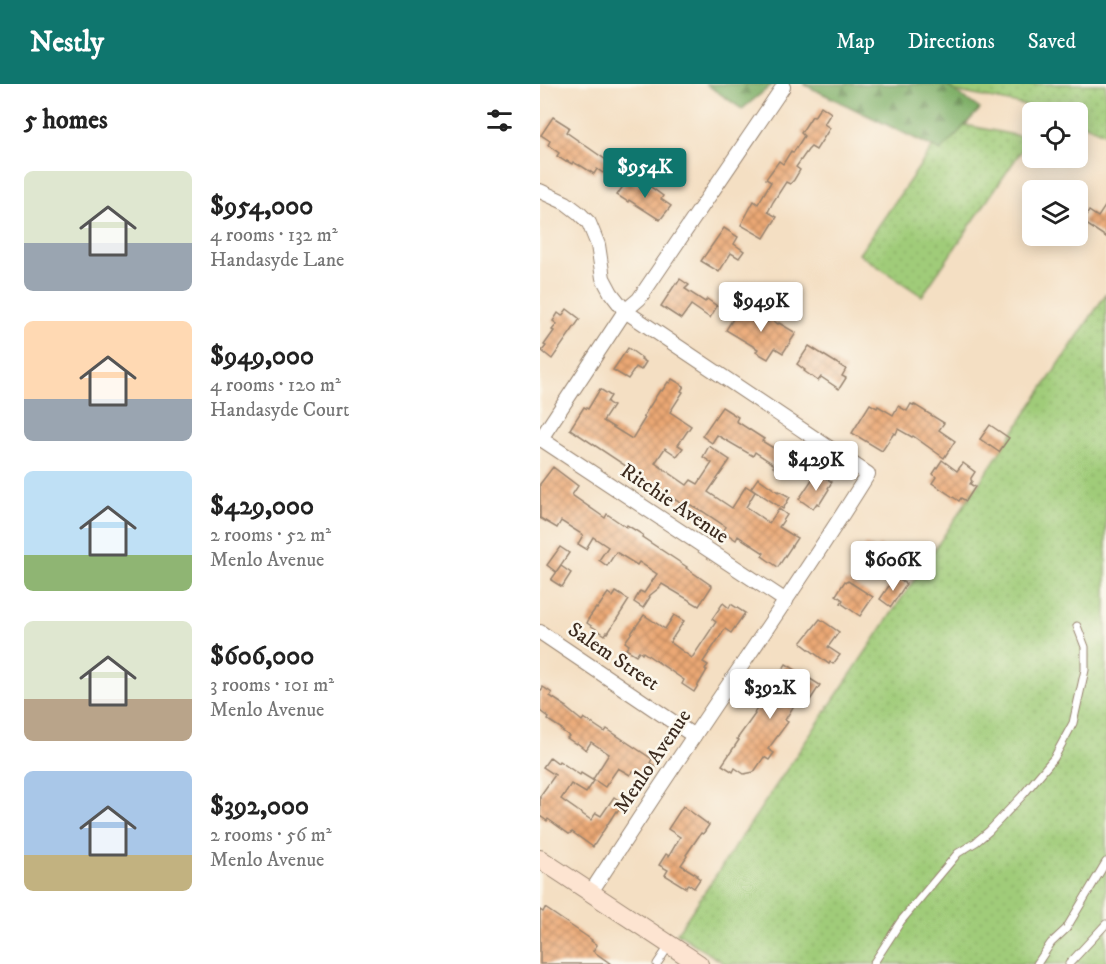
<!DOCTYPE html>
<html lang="en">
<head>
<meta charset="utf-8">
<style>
  body { margin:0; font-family:"IM FELL DW Pica",serif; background:#f2f2f2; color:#222; height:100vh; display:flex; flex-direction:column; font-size:22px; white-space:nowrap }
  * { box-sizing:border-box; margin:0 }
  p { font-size:20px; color:#767676 }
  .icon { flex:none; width:33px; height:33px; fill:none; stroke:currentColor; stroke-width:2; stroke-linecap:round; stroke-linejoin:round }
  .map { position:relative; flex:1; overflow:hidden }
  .panel { display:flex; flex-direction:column; background:#fff; width:540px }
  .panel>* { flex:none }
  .controls { position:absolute; left:482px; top:18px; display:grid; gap:12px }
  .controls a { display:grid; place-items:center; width:66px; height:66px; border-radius:9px; background:#fff; box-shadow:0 3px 15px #0003; font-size:30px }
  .price { position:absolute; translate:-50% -51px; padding:0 14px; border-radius:6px; background:#fff; color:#222; font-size:20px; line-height:39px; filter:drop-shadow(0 2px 3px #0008) }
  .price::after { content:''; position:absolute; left:50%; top:36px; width:18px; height:14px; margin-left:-9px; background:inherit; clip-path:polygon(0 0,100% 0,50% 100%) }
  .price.active { background:#0f766e; color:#fff }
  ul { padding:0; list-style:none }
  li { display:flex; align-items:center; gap:18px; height:150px; padding:0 24px }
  li span { display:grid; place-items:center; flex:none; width:168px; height:120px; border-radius:9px; color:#555 }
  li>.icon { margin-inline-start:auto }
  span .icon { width:72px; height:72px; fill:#fffc; stroke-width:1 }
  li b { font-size:26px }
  h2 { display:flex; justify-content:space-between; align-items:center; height:72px; padding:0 24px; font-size:26px }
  header { display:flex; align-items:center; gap:36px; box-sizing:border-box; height:84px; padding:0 30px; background:#0f766e; color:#fff }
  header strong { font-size:28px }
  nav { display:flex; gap:33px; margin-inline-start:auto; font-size:21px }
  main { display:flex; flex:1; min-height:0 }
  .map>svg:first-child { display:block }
</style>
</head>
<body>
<header>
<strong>Nestly</strong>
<nav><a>Map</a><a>Directions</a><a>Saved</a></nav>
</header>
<main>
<section class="panel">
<h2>5 homes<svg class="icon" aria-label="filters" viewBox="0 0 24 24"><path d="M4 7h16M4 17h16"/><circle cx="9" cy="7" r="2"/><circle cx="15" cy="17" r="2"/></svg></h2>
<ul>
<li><span style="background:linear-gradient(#dfe7d0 60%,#9aa5b1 0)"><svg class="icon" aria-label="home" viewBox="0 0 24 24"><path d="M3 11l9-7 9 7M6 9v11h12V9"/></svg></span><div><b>$954,000</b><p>4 rooms · 132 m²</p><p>Handasyde Lane</p></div></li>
<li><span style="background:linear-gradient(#ffd9b3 65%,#9aa5b1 0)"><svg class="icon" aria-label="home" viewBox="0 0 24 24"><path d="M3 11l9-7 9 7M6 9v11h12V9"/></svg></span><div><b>$949,000</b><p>4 rooms · 120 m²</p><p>Handasyde Court</p></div></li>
<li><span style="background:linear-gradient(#bfe0f5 70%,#8fb573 0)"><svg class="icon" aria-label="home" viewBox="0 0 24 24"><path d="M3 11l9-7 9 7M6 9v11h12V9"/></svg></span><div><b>$429,000</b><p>2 rooms · 52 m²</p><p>Menlo Avenue</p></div></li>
<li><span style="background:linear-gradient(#dfe7d0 65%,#b9a48a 0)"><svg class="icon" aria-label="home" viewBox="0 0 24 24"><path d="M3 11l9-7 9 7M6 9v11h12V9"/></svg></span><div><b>$606,000</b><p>3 rooms · 101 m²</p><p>Menlo Avenue</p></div></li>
<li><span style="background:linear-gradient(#a9c7e8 70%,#c2b280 0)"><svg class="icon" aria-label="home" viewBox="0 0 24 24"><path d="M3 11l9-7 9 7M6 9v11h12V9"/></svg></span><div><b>$392,000</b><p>2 rooms · 56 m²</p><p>Menlo Avenue</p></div></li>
</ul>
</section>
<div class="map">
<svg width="566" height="880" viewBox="0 0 566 880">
  <defs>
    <pattern id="grass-dots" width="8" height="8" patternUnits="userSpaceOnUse" patternTransform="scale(1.5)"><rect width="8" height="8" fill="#a0cc79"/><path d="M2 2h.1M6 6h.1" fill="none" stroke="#8baf68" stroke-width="1.8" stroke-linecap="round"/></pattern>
    <pattern id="forest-firs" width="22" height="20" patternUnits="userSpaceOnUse" patternTransform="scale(1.5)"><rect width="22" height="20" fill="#80b069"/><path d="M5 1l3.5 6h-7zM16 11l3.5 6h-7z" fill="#6a8f56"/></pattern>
    <pattern id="building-cross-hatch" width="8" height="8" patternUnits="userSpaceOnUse" patternTransform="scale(1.5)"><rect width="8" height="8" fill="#eba875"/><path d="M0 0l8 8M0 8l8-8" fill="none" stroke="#c0895f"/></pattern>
  </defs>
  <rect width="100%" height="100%" fill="#fbf7ec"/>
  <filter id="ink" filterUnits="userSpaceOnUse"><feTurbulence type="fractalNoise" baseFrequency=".0167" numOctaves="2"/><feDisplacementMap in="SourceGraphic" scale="12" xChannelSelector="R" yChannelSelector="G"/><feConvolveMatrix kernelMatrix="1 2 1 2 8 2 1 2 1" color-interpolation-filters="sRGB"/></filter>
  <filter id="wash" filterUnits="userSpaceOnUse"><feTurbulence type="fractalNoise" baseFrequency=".008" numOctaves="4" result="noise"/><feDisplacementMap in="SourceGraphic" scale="24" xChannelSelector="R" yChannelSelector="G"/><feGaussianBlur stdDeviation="1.35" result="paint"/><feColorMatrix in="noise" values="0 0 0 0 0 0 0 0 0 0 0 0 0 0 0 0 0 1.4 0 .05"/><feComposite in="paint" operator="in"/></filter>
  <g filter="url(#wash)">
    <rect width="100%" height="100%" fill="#f4dfc3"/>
    <g fill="url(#grass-dots)" stroke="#6e7b4c" stroke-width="1.5">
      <path d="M379,0H566V50L537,37V28H513L474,19Z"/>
      <path d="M410,38L490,54L382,212L319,170Z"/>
      <path d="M566,210V880H185L137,849Z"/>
    </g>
    <g fill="url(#forest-firs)" stroke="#5e6d44" stroke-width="1.5">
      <path d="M166,0H233L202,25Z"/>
      <path d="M263,0H405L440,25L401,67Z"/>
    </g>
    <g id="blocks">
      <g fill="url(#building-cross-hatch)">
        <path d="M281,22L291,29L284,40L290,44L276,66L271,63L268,66L256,83L260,86L254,96L250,100L246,98L233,118L228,128L237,133L224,154L201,141L214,117L218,120L231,98L226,95L239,77L243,80L251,67L253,69L264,52L261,49L272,32L274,33Z"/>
        <path d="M13,33L29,43L26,48L69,78L63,89L57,85L54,90L40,81V82L33,78L32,80L27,77L26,78L17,72L19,69L8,61L10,57L1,51Z"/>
        <path d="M88,95L98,102L99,100L106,105L108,101L123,112L121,115L131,122L120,136L89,116L88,118L77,111Z"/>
        <path d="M566,121V153L543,138L549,127L558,133Z"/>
        <path d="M184,144L198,153L194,160L204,167L199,174L191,169L179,188L161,177Z"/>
        <path d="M140,195L149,201L145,205L165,218L167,215L177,222L170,234L151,221L141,235L121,222L136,199L137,200Z"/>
        <path d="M201,222L228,238L230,235L238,240L239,239L256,249L243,269L235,264L228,275L216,268L218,265L186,246Z"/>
        <path d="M27,225L40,235L12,275L2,267L6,262L4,261L14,247L12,246L17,240L13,237L18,229L22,232Z"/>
        <path d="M269,262L306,285L302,292L306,294L299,305L281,293L278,297L264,287L265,286L257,280Z"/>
        <path d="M88,264L102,274L101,275L106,278L101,286L96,283L88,295L73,286Z"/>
        <path d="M132,295L144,302L141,307L143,308L130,328L151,342L138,361L143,364L137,372L125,364L115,379L147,401L151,396L158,400L172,379L163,373L169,362L190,376L168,408L192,424L206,402L215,408L206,423L229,439L239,425L247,431L239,443L257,454L238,483L222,472L224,469L198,452L196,456L183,447L186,443L162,427L147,419L145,422L126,410L125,411L92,386L30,345L44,323L48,325L60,305L71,312L67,318L73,322L63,337L92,355L105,334L103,333L120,306L122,307L128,298L130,299Z"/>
        <path d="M330,320L337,324L338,322L353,331L358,322L367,327L371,320L375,322V321L404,339L399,346L415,357L404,374L373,352L372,353L358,345L356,350L354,349L342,367L312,349Z"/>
        <path d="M182,323L198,333L196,337L224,355L222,357L253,376L245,388L243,387L241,389L233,383L235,381L215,368L213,372L177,351L172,359L162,352Z"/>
        <path d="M450,341L469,354L459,368L440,355Z"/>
        <path d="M402,376L417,387L423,379L435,388L431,394V396L432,397L430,400L435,403L426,417L421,414L419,417L392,399L396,393L393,390Z"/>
        <path d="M13,383L38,402L32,411L65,434L67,430L86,443L87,441L103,451L102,453L147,483L146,484L172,502L159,522L122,500L119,504L109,512L110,513L103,524L94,518L100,507L104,509L117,490L99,478L97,481L76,468L67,482L59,476L68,463L53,453L46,465L38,460L43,451L21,437L17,444L0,434V400Z"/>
        <path d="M281,391L292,398L288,404L289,405L279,421L277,419L273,425L259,415L273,394L278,397Z"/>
        <path d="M218,394L238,408L239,407L250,413L243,425L211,404Z"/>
        <path d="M326,460L336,466L339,461L351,469L341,484L334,480L330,486L320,479L321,477L317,475Z"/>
        <path d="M20,463L29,469L16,488L7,481Z"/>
        <path d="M21,482L31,489L22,503L11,496Z"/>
        <path d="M355,493L366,500L351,523L340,515Z"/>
        <path d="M305,497L307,498L308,497L333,513L320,532L301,519L303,516L296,511Z"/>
        <path d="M76,508L89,516L68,549L67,548L65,551L47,539L49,535H48L56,524L57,525L68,509L73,513Z"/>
        <path d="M183,519L189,524L191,520L205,529L191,549L185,545L163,578L168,581L165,585L167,586L154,608L142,600L144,596L103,568L102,570L99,567L96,571L86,565L89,561L85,558L104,531L125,545L134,531L144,537L130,558L152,574L176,538L172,535Z"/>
        <path d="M280,535L299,548L288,563L300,571L293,580L290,578L289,580L261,559Z"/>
        <path d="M246,580L280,601L265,624L256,618L245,636L248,638L228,665L234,669L229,676L224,673L214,688L204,690L195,684L193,688L182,681L199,656L197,655L215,630L214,629L240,592L239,591Z"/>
        <path d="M3,603L12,609L10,612L27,623L26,624L42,637L44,634L65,648L67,645L112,675L110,679L115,682L105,696L93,687L90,691L78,684L65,703L53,695L69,670L51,658L46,666L37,659L36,660L27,654L29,652L21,646L22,645L8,636L9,634L0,627V605L2,606Z"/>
        <path d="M10,673L18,679L19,677L40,691L41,689L54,697L46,709L31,700L21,715L51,736L56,729L61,732L74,713L83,719L77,728L76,727L53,763L32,748L29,750L8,735L7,737L0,732V712L15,691L3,683Z"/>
        <path d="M143,722L169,741L163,750L161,749L146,771L147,772L141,781L157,791L156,792L160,795L154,804L148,800L146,804L125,791L128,786L119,781L126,770L129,772L140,753L128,745Z"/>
        <path d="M5,824L52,856L51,857L57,861L53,867L71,880H0V826L3,828Z"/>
      </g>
    </g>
  </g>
  <g filter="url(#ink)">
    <use href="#blocks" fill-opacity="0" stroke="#988470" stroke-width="1.5"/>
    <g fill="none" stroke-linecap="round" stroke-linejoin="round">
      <defs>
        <g id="lane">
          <path d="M117,880L129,862"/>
          <path d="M333,880L361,837L418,769L436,758L449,747L482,712L514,674L533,639L545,586V563L537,542"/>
          <path d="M497,880L511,859L526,845L566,778"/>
          <path d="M529,880L566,840"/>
        </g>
        <g id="street">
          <path d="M0,107L26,119L39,129L49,139L58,161L63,194L71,209L85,227L328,390C273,479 212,565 154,652C119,704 85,756 51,808"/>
          <path d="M1,355L246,517"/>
          <path d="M0,356L85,227L99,215L243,3"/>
          <path d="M0,548L154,652"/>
        </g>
        <path id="secondary" d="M0,775L159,880"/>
      </defs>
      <use href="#lane" stroke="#988470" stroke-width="9"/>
      <use href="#street" stroke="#988470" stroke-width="16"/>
      <use href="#secondary" stroke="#988470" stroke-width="20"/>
      <use href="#lane" stroke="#fff" stroke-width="7"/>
      <use href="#street" stroke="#fff" stroke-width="14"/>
      <use href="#secondary" stroke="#fde4d1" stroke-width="18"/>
    </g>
  </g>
  <g text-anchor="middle" stroke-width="5" stroke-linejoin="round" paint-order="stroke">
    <g font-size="21" fill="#3b2a1e" stroke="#fbf7ec">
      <text transform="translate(135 419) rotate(34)" y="7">Ritchie Avenue</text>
      <text transform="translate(74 572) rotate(34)" y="7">Salem Street</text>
      <text transform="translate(112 677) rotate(-56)" y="7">Menlo Avenue</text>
    </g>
  </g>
</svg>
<div class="controls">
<a><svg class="icon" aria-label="locate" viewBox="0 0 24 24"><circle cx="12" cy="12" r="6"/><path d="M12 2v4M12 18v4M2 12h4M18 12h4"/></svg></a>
<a><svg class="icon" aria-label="layers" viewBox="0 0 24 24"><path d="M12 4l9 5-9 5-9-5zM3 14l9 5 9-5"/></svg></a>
</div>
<b class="price active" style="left:105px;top:115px">$954K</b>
<b class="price" style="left:221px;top:249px">$949K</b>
<b class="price" style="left:276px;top:408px">$429K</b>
<b class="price" style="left:353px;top:508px">$606K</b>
<b class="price" style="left:230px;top:636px">$392K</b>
</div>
</main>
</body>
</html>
